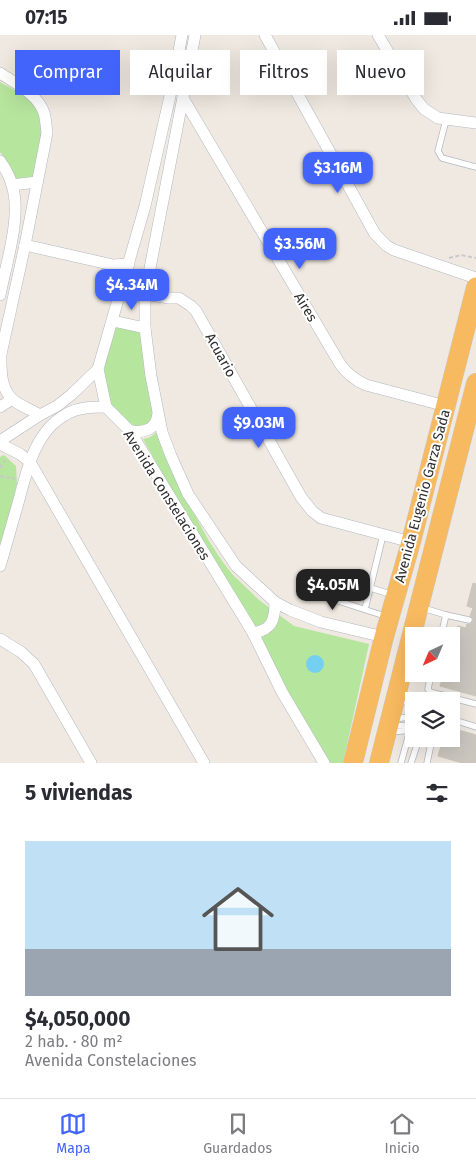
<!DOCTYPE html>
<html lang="es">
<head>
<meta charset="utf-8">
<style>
  body { margin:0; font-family:"Fira Sans",sans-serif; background:#f7f7f7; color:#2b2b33; height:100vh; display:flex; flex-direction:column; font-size:19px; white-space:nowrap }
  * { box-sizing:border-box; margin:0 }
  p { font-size:16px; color:#7c7c81 }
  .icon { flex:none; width:28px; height:28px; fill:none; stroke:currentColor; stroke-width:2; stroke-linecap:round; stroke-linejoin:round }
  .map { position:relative; height:728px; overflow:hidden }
  .details { display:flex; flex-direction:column; background:#fff; flex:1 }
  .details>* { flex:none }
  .hud { position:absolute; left:15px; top:15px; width:446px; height:45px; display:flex; gap:10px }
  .needle { width:32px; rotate:224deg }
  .tools { position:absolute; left:405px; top:592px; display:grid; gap:10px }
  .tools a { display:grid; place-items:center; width:55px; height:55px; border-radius:0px; background:#fff; box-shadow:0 5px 20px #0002; font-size:25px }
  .price { position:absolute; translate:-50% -42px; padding:0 11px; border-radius:10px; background:#4264fb; color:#fff; font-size:16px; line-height:32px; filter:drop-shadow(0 1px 2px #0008) }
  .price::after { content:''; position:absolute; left:50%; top:30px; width:15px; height:11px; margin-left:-8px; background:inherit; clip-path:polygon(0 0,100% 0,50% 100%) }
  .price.active { background:#222; color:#fff }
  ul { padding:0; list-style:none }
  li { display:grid; align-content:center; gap:10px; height:265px; padding:0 25px }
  li span { display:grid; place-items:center; height:155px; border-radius:0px; color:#555 }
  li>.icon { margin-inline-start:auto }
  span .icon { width:90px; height:90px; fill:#fffc; stroke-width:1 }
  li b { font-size:21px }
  h2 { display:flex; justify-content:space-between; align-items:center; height:60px; padding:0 25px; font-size:21px }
  .tag { padding:0 18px; border-radius:0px; background:#fff; box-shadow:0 5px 20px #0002; font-size:18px; line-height:45px }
  .tag.active { background:#4264fb; color:#fff }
  .status { display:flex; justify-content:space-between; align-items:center; height:35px; padding:0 25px; background:#fff; direction:ltr }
  .status svg { height:14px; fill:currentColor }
  .dock { display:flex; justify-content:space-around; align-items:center; height:70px; border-top:1px solid #e1e1e2; background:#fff; font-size:14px; color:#7c7c81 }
  .dock a { display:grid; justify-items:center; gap:2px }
  .dock .active { color:#4264fb }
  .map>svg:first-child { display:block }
</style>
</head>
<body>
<div class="status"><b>07:15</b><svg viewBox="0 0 49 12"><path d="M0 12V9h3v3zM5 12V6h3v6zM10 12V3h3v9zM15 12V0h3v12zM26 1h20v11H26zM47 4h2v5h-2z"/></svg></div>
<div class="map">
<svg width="476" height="728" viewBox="0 0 476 728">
  <rect width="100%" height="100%" fill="#efe9e1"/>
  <g fill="#b6e59e">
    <path d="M0,47C10,53 33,63 38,73C47,89 37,123 34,141L30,144L17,147L9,138L4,122L0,117Z"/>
    <path d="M117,290L140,295L154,374L152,388L131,395L111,373L103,340L107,321Z"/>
    <path d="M159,393L192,475L209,506L222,526L233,540L259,565L294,591L369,609L343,728H327L284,658L143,404C151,403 154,400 159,393Z"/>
    <path d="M4,420L16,431L17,449L9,482L0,515V422Z"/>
  </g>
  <circle fill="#75cff0" cx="315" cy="629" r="9"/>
  <g fill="#cbc7bf" stroke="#cbc5ba">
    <path d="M473,548L476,549V661L440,651L444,639H451V613L458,591L466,593L467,589H471L473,586V583L470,581L473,573L467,571Z"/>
    <path d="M451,693L476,700V728H462L438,721L443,704H451Z"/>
  </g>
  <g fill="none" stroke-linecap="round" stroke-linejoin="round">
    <defs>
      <g id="service">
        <path d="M446,85L438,116L442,123L476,132"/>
        <path d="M370,553L394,560"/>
        <path d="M329,563L388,582"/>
        <path d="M423,573L446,580L469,585"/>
        <path d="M365,574L383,500"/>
        <path d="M441,601L446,580"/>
        <path d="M431,639L428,654L430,657L476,669"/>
        <path d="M397,664L414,670"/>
        <path d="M395,684L414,681"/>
        <path d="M451,684L476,692"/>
        <path d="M391,691L414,690"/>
        <path d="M391,697L412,695"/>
        <path d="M401,728L410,695V689"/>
        <path d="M411,728L419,704"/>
        <path d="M427,728L432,704"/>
      </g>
      <g id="minor">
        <path d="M182,0L170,61L145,171L98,334L106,372L130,396L253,598L282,657L324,728"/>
        <path d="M195,0L145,259V293L151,341L162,397L171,421L188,459L236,531L275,567L290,575L321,587L384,602"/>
        <path d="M265,0L375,199L387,211L394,215L476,243"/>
        <path d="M378,0L416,64L424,74L438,83L476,88"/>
        <path d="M0,38C15,48 38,59 44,78C46,84 46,91 47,98L25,210L1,319C1,334 0,352 12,364C18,370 32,375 40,380"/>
        <path d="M183,63L340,329C347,339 355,345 366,350L446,371"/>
        <path d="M0,126C5,133 10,142 12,150C22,182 6,228 0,260"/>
        <path d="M12,150L37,147"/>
        <path d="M25,210L113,230L129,229"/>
        <path d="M145,259L169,263H179L191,271L196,276L301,462L312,476L321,483L411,507"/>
        <path d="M113,286L145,293"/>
        <path d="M0,372L12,364"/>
        <path d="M130,396C144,398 156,395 158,379"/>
        <path d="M0,406L40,380L57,371L71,360L98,334"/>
        <path d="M0,409L20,419L30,427L204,728"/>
        <path d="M0,531C6,511 11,492 17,472C26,440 33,398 65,380C78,372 92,372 106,372"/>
        <path d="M253,598C272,595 275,585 275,567"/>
        <path d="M0,604L21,617L34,629L91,728"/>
      </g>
      <g id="trunk">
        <path d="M353,728L384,602L411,507L476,252"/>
        <path d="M379,728L476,348"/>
      </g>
    </defs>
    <use href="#service" stroke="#b4b7c1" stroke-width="7"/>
    <use href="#minor" stroke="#b4b7c1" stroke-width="12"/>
    <use href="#trunk" stroke="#c9c9c9" stroke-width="20"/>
    <g stroke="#c9c9c9" stroke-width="2" stroke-dasharray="4 2.5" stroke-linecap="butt">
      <path d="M449,223L461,220L476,223"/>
      <path d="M0,433L5,425"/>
      <path d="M0,441L15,444"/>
    </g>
    <use href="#service" stroke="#fff" stroke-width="5.5"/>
    <use href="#minor" stroke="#fff" stroke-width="11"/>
    <use href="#trunk" stroke="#f8ba60" stroke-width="19"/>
  </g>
  <g text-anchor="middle" stroke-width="4" stroke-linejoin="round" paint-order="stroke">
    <g font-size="14" fill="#2e2e2e" stroke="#fff">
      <text transform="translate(306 272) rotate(59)" y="5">Aires</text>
      <text transform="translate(221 320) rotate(61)" y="5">Acuario</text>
      <text transform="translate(167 460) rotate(58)" y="5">Avenida Constelaciones</text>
      <text transform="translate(422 461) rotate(-75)" y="5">Avenida Eugenio Garza Sada</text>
    </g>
  </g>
</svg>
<div class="tools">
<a><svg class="needle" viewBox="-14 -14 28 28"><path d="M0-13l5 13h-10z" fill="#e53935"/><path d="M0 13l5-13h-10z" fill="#7c7c81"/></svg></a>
<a><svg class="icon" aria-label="layers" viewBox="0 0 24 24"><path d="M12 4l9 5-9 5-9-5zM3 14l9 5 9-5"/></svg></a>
</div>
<b class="price" style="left:338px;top:159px">$3.16M</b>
<b class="price" style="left:300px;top:235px">$3.56M</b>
<b class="price" style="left:132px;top:276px">$4.34M</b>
<b class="price" style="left:259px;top:414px">$9.03M</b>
<b class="price active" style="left:333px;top:576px">$4.05M</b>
<div class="hud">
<a class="tag active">Comprar</a>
<a class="tag">Alquilar</a>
<a class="tag">Filtros</a>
<a class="tag">Nuevo</a>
</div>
</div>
<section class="details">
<h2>5 viviendas<svg class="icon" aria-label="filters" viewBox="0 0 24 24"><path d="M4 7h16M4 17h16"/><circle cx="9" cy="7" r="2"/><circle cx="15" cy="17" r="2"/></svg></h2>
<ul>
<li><span style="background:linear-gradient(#bfe0f5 70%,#9aa5b1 0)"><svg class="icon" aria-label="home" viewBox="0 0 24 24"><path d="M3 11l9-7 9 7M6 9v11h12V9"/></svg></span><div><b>$4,050,000</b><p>2 hab. · 80 m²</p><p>Avenida Constelaciones</p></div></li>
</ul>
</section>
<nav class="dock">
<a class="active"><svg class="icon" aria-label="map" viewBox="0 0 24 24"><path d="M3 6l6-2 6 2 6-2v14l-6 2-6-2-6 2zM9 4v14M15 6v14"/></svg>Mapa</a>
<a><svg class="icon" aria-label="saved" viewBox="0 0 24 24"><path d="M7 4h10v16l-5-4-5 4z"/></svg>Guardados</a>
<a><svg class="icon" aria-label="home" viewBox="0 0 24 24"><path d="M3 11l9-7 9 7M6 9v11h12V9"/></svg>Inicio</a>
</nav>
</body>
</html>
